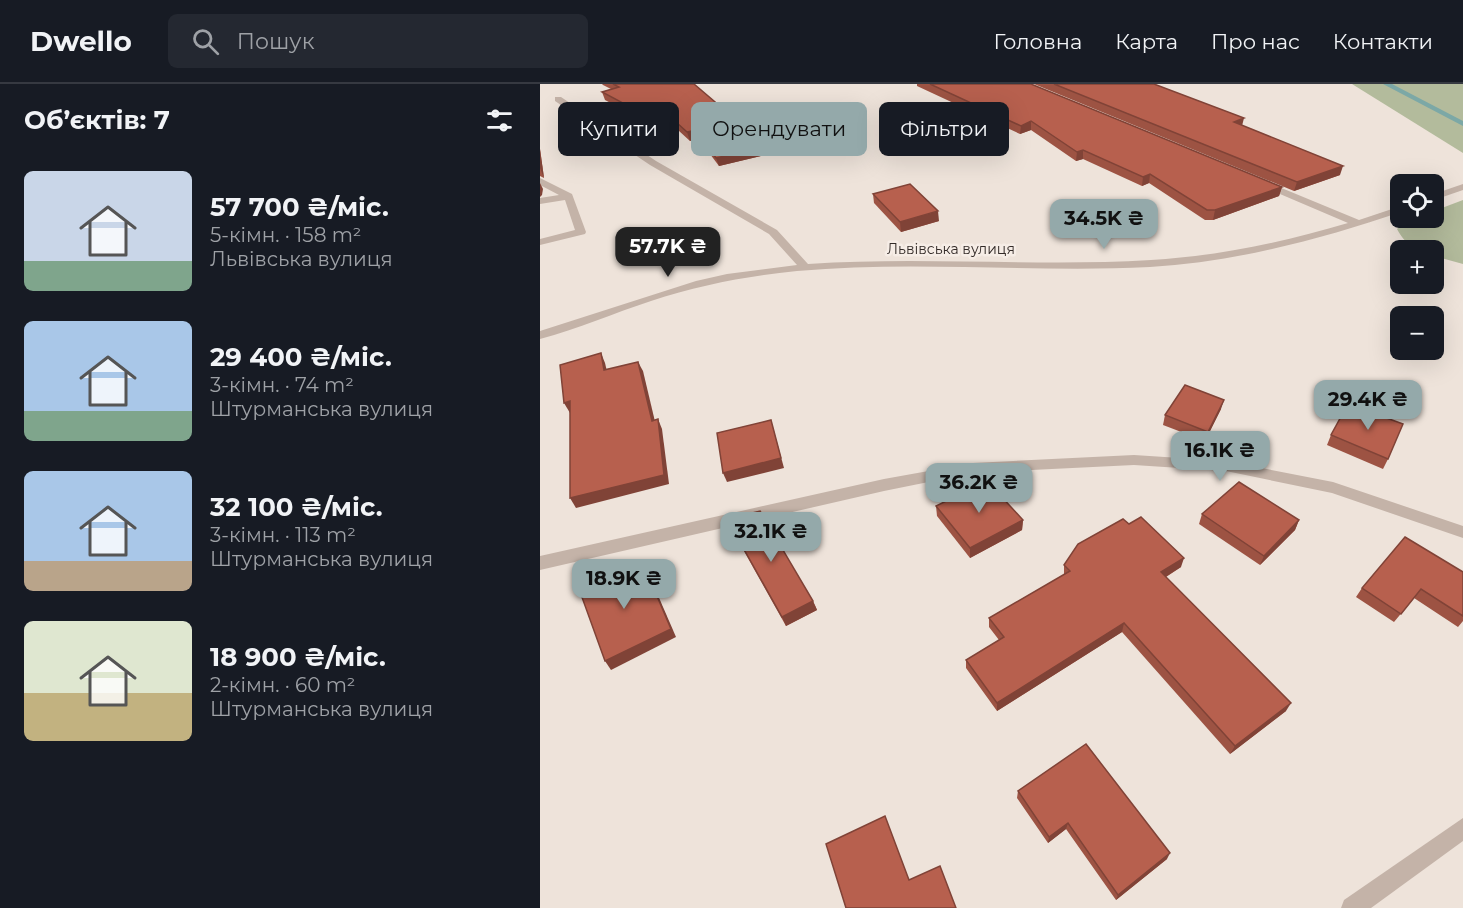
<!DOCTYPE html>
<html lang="uk">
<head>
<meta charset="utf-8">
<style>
  body { margin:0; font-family:Montserrat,sans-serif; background:#242831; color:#f1f3f6; height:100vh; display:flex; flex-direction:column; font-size:22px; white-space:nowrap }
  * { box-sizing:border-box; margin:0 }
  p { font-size:20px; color:#9ea1a6 }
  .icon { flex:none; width:33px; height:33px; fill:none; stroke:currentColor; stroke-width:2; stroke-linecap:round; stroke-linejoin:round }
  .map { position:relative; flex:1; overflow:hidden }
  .drawer { display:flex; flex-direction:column; background:#171b24; width:540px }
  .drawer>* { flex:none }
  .top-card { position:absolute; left:18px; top:18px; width:570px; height:54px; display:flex; gap:12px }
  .tools { position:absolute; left:850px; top:90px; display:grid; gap:12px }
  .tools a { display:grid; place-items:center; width:54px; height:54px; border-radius:9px; background:#171b24; box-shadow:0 6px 24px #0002; font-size:30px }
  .price { position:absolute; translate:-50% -51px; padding:0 14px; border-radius:12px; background:#94a9aa; color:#111; font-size:20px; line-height:39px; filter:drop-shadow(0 2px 3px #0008) }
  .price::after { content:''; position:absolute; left:50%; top:36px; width:18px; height:14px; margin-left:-9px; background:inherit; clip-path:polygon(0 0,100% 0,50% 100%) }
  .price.active { background:#222; color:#fff }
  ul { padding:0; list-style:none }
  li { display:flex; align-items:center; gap:18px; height:150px; padding:0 24px }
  li span { display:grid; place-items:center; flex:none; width:168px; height:120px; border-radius:9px; color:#555 }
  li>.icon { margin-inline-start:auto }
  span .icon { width:72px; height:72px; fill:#fffc; stroke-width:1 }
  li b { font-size:26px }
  h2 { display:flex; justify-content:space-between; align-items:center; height:72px; padding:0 24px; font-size:26px }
  .chip { padding:0 21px; border-radius:9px; background:#171b24; box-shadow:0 6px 24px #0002; font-size:21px; line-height:54px }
  .chip.active { background:#94a9aa; color:#111 }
  header { display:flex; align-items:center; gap:36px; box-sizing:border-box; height:84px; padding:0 30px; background:#171b24; border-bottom:2px solid #363941 }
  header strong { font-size:28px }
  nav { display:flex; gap:33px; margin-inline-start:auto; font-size:21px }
  .search { width:420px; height:54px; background:#242831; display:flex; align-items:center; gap:15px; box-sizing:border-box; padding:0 21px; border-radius:9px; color:#9ea1a6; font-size:22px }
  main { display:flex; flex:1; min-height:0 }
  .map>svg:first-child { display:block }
</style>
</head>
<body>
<header>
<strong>Dwello</strong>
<div class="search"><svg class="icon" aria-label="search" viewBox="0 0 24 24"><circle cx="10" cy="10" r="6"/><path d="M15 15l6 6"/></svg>Пошук</div>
<nav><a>Головна</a><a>Карта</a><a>Про нас</a><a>Контакти</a></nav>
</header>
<main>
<section class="drawer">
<h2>Об’єктів: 7<svg class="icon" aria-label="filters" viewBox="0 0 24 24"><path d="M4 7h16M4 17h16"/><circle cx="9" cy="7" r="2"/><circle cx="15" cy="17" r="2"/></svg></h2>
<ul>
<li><span style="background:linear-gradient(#c9d6e8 75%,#7fa58c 0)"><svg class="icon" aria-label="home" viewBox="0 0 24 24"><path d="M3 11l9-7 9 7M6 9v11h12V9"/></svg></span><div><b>57 700 ₴/міс.</b><p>5-кімн. · 158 m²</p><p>Львівська вулиця</p></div></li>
<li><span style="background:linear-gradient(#a9c7e8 75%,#7fa58c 0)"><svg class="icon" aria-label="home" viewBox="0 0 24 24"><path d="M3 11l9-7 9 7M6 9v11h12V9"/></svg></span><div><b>29 400 ₴/міс.</b><p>3-кімн. · 74 m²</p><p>Штурманська вулиця</p></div></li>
<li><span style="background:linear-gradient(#a9c7e8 75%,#b9a48a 0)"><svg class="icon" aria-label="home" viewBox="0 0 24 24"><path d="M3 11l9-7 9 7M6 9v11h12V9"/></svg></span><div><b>32 100 ₴/міс.</b><p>3-кімн. · 113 m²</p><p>Штурманська вулиця</p></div></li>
<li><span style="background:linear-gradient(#dfe7d0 60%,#c2b280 0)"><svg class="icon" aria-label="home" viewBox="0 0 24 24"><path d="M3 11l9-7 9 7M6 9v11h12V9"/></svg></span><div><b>18 900 ₴/міс.</b><p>2-кімн. · 60 m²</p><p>Штурманська вулиця</p></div></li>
</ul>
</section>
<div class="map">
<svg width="923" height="824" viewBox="0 0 923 824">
  <rect width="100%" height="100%" fill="#eee3da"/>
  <g fill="#b3bb9c">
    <path d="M812,0H923V69Z"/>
    <path d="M923,116V180L894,172V166C876,166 866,162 857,145C869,134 878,134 894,134V127Z"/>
  </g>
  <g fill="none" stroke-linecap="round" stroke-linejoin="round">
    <path fill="#7ca8a6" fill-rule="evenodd" d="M843,0H852L923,37V42Z"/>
    <path fill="#c4b3a8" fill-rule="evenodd" d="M0,94L32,110L46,148L45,150L0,161V155L35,146L25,116L0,120V114L19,111L0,101Z"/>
    <g fill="#c4b3a8" fill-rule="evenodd">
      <path d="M15,13H21L116,77L237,146L268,180C382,172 497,183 611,176C678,172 744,158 808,139L719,101L717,99L722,96L819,136L861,122V128C781,155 696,178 610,183C493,189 375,176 257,187C207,192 159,201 111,217C74,229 38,245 0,255V247L156,197L187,190L257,181L229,150L110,81L15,17Z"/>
      <path d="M923,100V106L894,116V110Z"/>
      <path d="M594,371L686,377L793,398L923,442V454L792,409L686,387L594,381L433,389L344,407L0,486V472L344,395L433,379Z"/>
      <path d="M923,734V757L831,824H801L804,816Z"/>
    </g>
  </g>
  <g fill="#9d5343">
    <path d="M62,0H154L229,70L179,82L158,54L150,57L127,36L112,41L65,16L62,8L71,5L63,1Z"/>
    <path d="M377,0H491L742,103L739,112L673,136H665L609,99L602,102L543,75L536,77L491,46L480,50L377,2Z"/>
    <path d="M494,0H614L702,42L800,91L754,107Z"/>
    <path d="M0,65L4,94L0,92Z"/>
    <path d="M333,110L399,137L361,148L334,119Z"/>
    <path d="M681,325L665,357L623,341L625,331Z"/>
    <path d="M791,351L848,375L843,385L787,361Z"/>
    <path d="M396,422L483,436L482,446L430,474L397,432Z"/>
    <path d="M662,430L759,436L755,446L720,481L659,440Z"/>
    <path d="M187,435L273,517L277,526L246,542L191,444Z"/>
    <path d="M589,440L641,483L626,493L746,627L690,670L582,548L457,627L426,584V576L459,556L449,543V534L524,491V481Z"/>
    <path d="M923,488V537L918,543L874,514L854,538L816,513L822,504Z"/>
    <path d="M478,707L627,775L576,816L526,745L508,759L477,714Z"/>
  </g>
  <g fill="#804337">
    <path d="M124,27L127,36L112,41L109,33Z"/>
    <path d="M704,34L702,42L694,38Z"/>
    <path d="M491,37V46L480,50L481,42Z"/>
    <path d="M156,46L158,54L150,57L147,48Z"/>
    <path d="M227,62L229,70L179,82L176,74Z"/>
    <path d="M0,65L4,94L0,84Z"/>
    <path d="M543,66V75L536,77L537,68Z"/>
    <path d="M803,82L800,91L754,107L757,98Z"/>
    <path d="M610,90L609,99L602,102L603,93Z"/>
    <path d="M0,99L3,105L2,111L0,113Z"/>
    <path d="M742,103L739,112L673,136L675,126Z"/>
    <path d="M398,127L399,137L361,148L360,138Z"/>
    <path d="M61,269L65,279L69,296L64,286Z"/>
    <path d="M98,278L103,287L117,346L112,337Z"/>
    <path d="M684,316L681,325L665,357L668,348Z"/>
    <path d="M30,317V329L24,319Z"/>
    <path d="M118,335L122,345L129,400L36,424L30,414Z"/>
    <path d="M231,336L244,384L187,398L183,389Z"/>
    <path d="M483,436L482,446L430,474V464Z"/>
    <path d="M759,436L755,446L720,481L724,472Z"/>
    <path d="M644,474L641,483L619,497L621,488Z"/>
    <path d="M102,477L107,486L136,553L71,586L65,577Z"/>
    <path d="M273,517L277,526L246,542L242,533Z"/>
    <path d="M584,539L582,548L457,627V619Z"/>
    <path d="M751,619L746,627L690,670L695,662Z"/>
    <path d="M528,739L526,745L508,759L509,753Z"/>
    <path d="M630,769L627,775L576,816L578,811Z"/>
  </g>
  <g fill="#b7604e" stroke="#804337" stroke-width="1.5">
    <path d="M73,0H154L181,23L186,22L199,28L227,62L176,74L156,46L147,48L124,27L109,33L62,8L79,3Z"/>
    <path d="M390,0H491L742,103L675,126H667L610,90L603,93L543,66L537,68L491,37L481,42Z"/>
    <path d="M514,0H614L704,34L694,38L803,82L757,98Z"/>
    <path d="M370,100L398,127L360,138L333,110Z"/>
    <path d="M61,269L64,286L98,278L112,337L118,335L124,391L30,414V317L24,319L20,281Z"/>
    <path d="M645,301L684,316L668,348L625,331Z"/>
    <path d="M808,320L863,340L848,375L791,351Z"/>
    <path d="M231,336L241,374L183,389L177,349Z"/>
    <path d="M447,397L483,436L430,464L396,422Z"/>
    <path d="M699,398L759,436L724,472L662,430Z"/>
    <path d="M220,427L273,517L242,533L187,435Z"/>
    <path d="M601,433L644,474L621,488L751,619L695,662L584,539L457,619L426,576L464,553L449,534L530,487L524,481L538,460L583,435L589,440Z"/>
    <path d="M865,453L923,488V532L881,505L861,530L822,504Z"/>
    <path d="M102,477L131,545L65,577L39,505Z"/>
    <path d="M546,660L630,769L578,811L528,739L509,753L478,707Z"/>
    <path d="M345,732L369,796L400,782L416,824H306L286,760Z"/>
  </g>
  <g text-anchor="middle" stroke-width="5" stroke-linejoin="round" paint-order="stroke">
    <g font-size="14" fill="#322a27" stroke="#f6ede6">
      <text x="411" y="170">Львівська вулиця</text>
    </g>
  </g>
</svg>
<div class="tools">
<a><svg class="icon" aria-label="locate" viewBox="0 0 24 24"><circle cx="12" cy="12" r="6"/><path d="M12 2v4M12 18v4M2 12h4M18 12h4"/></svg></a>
<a>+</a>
<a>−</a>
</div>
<b class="price" style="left:564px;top:166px">34.5K ₴</b>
<b class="price active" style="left:128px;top:194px">57.7K ₴</b>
<b class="price" style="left:828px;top:347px">29.4K ₴</b>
<b class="price" style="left:680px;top:398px">16.1K ₴</b>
<b class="price" style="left:439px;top:430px">36.2K ₴</b>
<b class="price" style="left:231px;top:479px">32.1K ₴</b>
<b class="price" style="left:84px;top:526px">18.9K ₴</b>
<div class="top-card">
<a class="chip">Купити</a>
<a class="chip active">Орендувати</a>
<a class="chip">Фільтри</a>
</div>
</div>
</main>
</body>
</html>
